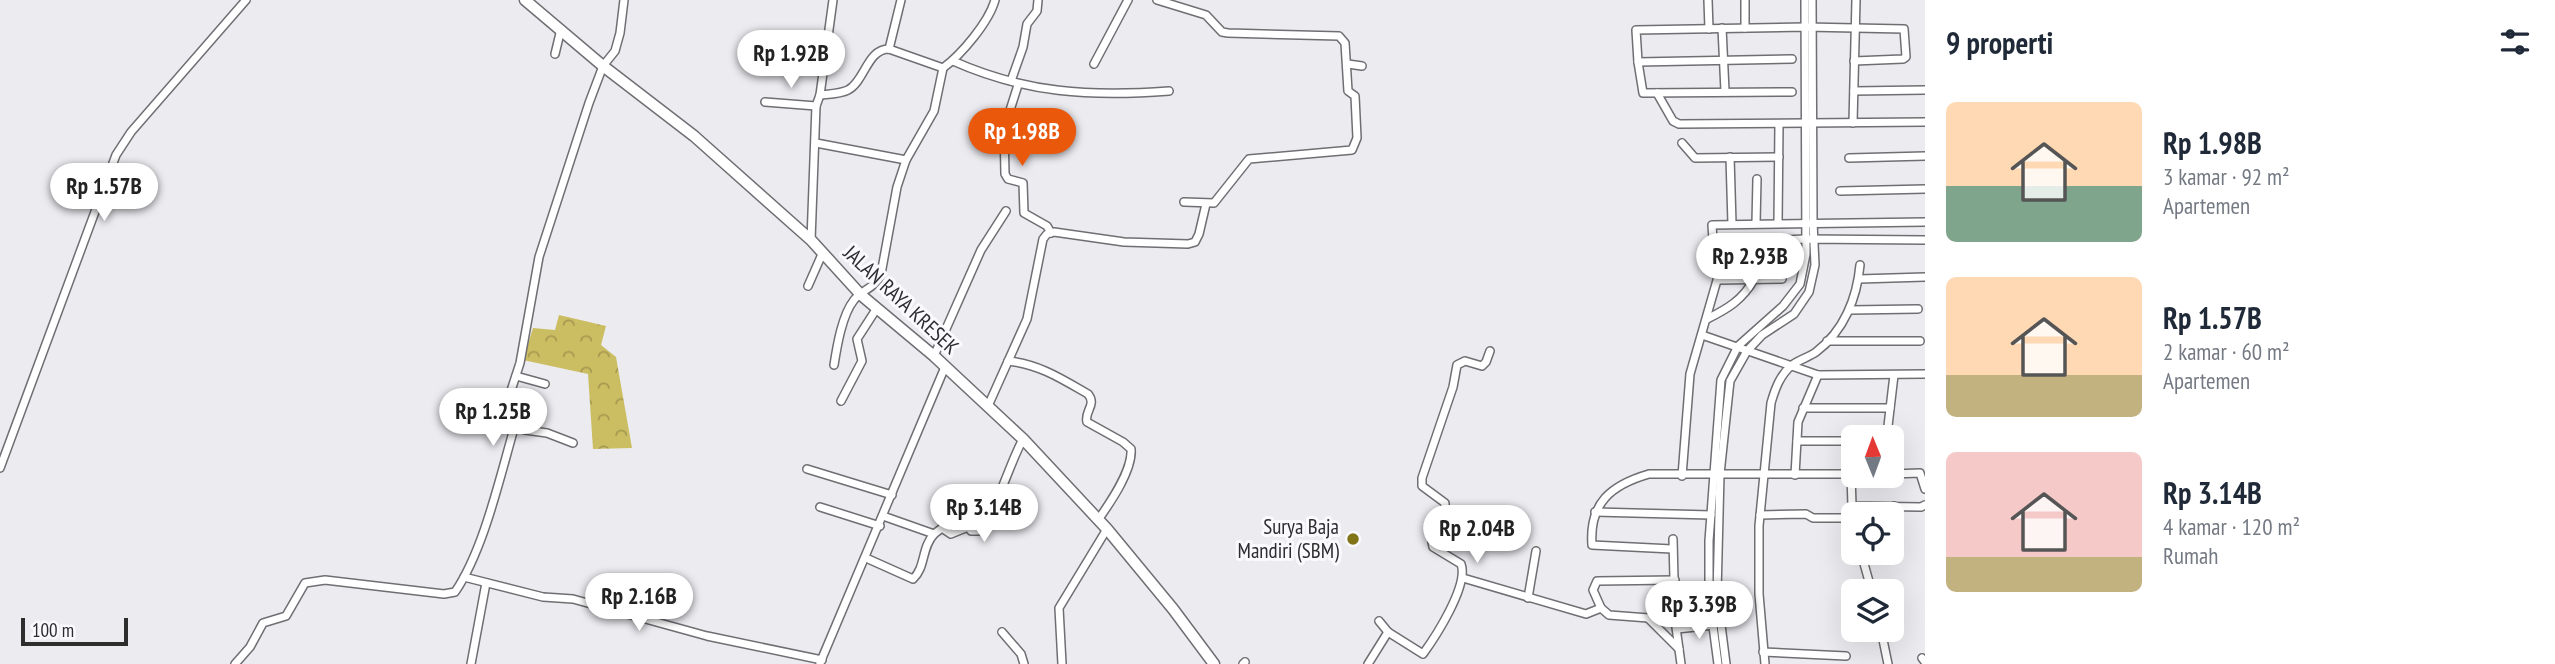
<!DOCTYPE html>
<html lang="id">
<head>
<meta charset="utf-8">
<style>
  body { margin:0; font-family:"PT Sans Narrow",sans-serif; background:#f6f6f7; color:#1f2937; height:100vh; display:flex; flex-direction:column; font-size:26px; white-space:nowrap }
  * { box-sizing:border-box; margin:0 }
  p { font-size:23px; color:#747a83 }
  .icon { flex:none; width:38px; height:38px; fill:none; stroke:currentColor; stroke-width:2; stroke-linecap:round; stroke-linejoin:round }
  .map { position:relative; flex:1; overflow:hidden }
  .side { display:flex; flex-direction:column; background:#fff; width:630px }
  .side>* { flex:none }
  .needle { width:46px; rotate:359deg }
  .fabs { position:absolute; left:1841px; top:425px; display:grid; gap:14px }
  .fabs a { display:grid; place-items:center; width:63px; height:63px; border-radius:10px; background:#fff; box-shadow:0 7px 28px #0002; font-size:35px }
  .scale { position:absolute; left:21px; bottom:18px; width:107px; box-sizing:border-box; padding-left:7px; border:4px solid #2d2d2e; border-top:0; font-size:19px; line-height:24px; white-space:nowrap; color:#2d2d2e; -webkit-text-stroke:5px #f9f9fe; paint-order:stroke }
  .price { position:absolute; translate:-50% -60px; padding:0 16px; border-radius:24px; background:#fff; color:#222; font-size:23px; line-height:46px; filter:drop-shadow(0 2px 4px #0008) }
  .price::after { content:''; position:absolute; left:50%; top:42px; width:21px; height:16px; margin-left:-10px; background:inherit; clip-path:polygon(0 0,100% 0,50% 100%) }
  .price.selected { background:#ea580c; color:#fff }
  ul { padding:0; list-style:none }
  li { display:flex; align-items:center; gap:21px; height:175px; padding:0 21px }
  li span { display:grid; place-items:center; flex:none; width:196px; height:140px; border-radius:10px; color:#555 }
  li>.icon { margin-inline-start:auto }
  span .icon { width:84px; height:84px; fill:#fffc; stroke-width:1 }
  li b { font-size:30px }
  h2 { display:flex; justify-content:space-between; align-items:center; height:84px; padding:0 21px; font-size:30px }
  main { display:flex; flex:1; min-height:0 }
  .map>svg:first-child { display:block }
</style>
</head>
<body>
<main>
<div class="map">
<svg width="1925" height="664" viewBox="0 0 1925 664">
  <defs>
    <pattern id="forest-crowns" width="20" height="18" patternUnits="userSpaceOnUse" patternTransform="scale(1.75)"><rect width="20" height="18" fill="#cbbd61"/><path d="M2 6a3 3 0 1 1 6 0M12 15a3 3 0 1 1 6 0" fill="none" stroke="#a59a50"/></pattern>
  </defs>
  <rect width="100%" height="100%" fill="#ecebf0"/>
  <path fill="url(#forest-crowns)" d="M559,315L606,326L601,345L616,357L632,448L593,449L588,374L523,360L533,328L555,330Z"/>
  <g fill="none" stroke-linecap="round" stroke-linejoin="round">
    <defs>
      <g id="minor">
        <path d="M1157,0L1206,15L1222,32L1228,33L1339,36L1345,43L1348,91L1355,96L1357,138L1352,150L1249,159L1214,203L1184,202"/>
        <path d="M1708,0L1709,29"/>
        <path d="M1722,28L1725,91"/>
        <path d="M1745,28V0"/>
        <path d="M889,49L901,0"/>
        <path d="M555,54L561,29"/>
        <path d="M953,61C1025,93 1090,97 1169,91"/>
        <path d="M1638,62L1792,59"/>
        <path d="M1094,64L1128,0"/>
        <path d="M1348,64L1362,66"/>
        <path d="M1011,81L1023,47L1027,24L1037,11L1038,0"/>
        <path d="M1018,85L1004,129L1005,174L1008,179L1023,183L1024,213L1047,226L1051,233"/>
        <path d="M1854,91L1925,90"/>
        <path d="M1792,92L1643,93L1638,62L1636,30L1806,27L1904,29L1906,57L1903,59L1854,61"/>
        <path d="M1657,93L1673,121L1679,124L1925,122"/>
        <path d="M820,95C829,94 840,94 848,90C865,81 867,49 889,49L943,68C961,55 989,22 995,0"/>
        <path d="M765,102L816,106"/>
        <path d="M1853,123L1856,0"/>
        <path d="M816,143L906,160"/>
        <path d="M1682,143L1695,158L1779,157"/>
        <path d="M1730,157L1732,224"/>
        <path d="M1849,158L1925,156"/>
        <path d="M1840,191L1925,189"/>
        <path d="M1925,222L1712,225L1713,240L1719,243L1805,239L1925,240"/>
        <path d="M1756,223L1757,179"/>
        <path d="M1778,223L1779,124"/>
        <path d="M811,240L816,106L820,95L833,0"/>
        <path d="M1859,279L1925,277"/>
        <path d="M1718,280L1782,279"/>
        <path d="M808,286L823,252"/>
        <path d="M1850,310L1918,309"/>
        <path d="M1707,319C1727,309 1743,300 1754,279"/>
        <path d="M1702,335L1818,375L1925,374"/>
        <path d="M1827,341H1920"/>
        <path d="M934,356L981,250L1006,211"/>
        <path d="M1008,361C1039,364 1062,379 1088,394C1097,405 1084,411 1087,422L1123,442L1131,449C1133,470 1110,503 1098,520"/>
        <path d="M834,365C837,346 842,315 854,300C863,289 874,289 881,274L897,187L906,160L934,111L943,68"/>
        <path d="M516,376L545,384"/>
        <path d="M841,401L862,361L857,339L877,308"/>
        <path d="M988,406L1027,319L1043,239L1047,234L1054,232L1124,242L1188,244L1195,242L1199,234L1206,204"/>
        <path d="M1803,408H1890"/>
        <path d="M513,426L525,430L547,433L573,443"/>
        <path d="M1889,438L1888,426L1894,375"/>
        <path d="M1797,441H1853"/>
        <path d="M1892,456L1899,474"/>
        <path d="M0,468L116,155L131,132L246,0"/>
        <path d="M807,469L892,495"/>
        <path d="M1851,474L1852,506L1921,507L1925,505"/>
        <path d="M1892,474L1920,473L1925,489"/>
        <path d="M1795,475L1798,422L1818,375"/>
        <path d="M1682,476L1690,374L1728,242"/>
        <path d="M1894,506L1896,546"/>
        <path d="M820,507L880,526"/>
        <path d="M1595,512L1711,515"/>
        <path d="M1760,515L1806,514L1813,518H1853"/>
        <path d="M883,516L934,534L942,528L951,534L968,527L971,531H978C1000,504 1007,469 1023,439"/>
        <path d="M1673,539L1675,620L1681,664"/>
        <path d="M1672,549L1592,545C1589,503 1611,485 1649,474H1853"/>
        <path d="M1861,553L1872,592"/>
        <path d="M866,558L913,579C926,567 921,548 934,534"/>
        <path d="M464,577L543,597L573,599L707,636L822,660"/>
        <path d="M1463,578L1586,614L1601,608"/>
        <path d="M1675,580L1597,581L1593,590L1601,608L1609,615L1675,620"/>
        <path d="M1528,598L1536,551"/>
        <path d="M1648,618L1679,649"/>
        <path d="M1379,621L1388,632"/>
        <path d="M1677,629L1714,625"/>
        <path d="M1881,630L1888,664"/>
        <path d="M1002,632L1021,654L1024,664"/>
        <path d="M1763,652L1846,656"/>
        <path d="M1922,658L1925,662"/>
        <path d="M820,663L945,367"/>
        <path d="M235,664L250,647L263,623L286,616L305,583L325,580L444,594L455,592C483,551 499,481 513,432L514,420L507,412V403L520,363L539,257L589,103L603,66L615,51L620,33L624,0"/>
        <path d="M471,664L486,583"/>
        <path d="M1062,664L1059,608L1107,529"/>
        <path d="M1243,664L1245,662"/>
        <path d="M1368,664L1388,632L1423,654C1436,636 1469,585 1461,564L1433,547L1432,542L1445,509V503L1422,486V478L1453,387L1457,365L1465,361L1482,366L1486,362L1490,351"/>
        <path d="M1718,664L1709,596V541L1721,380L1738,346L1783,306L1800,284L1806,254L1805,0"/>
        <path d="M1726,664L1717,594L1720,474L1730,381L1747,351L1762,335L1794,314L1809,292L1815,265L1813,222L1812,0"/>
        <path d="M1765,664L1759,594V526L1771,403C1775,389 1780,375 1792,365C1799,360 1809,357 1816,352C1844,331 1857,298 1860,265"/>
      </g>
      <path id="secondary" d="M525,0L603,66L694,136L811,240L861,295L934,356L1023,439L1107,529L1173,609L1214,664"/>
    </defs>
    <use href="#minor" stroke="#6f6e73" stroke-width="10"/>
    <use href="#secondary" stroke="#6f6e73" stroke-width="13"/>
    <use href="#minor" stroke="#fff" stroke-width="7"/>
    <use href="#secondary" stroke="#fff" stroke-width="10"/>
  </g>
  <circle fill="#817518" stroke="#f9f9fe" stroke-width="2.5" cx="1353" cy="539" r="7"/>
  <g text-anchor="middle" stroke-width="6" stroke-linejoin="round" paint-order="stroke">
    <g font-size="21" fill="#2d2d2e" stroke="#f9f9fe">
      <text transform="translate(901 300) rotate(43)" y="7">JALAN RAYA KRESEK</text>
    </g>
    <g font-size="21" fill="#2d2d2e" stroke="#f9f9fe" text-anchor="end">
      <text x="1339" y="534">Surya Baja<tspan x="1339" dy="24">Mandiri (SBM)</tspan></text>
    </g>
  </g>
</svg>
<div class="fabs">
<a><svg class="needle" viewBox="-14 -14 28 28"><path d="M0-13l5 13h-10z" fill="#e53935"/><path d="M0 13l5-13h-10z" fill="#747a83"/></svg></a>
<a><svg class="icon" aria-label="locate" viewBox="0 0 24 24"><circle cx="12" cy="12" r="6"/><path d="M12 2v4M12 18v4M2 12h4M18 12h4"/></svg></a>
<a><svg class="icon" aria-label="layers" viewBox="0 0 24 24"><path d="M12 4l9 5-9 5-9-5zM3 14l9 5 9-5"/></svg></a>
</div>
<div class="scale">100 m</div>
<b class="price" style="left:791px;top:90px">Rp 1.92B</b>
<b class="price selected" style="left:1022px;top:168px">Rp 1.98B</b>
<b class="price" style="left:104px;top:223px">Rp 1.57B</b>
<b class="price" style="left:1750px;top:293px">Rp 2.93B</b>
<b class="price" style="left:493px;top:448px">Rp 1.25B</b>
<b class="price" style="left:984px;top:544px">Rp 3.14B</b>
<b class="price" style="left:1477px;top:565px">Rp 2.04B</b>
<b class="price" style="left:639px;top:633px">Rp 2.16B</b>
<b class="price" style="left:1699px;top:641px">Rp 3.39B</b>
</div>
<section class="side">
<h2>9 properti<svg class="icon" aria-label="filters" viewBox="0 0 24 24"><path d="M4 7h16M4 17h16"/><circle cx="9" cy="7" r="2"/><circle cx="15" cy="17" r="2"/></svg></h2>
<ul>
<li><span style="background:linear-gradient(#ffd9b3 60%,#7fa58c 0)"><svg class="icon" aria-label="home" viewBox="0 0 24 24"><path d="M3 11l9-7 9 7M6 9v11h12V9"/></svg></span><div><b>Rp 1.98B</b><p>3 kamar · 92 m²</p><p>Apartemen</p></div></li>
<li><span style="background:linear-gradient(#ffd9b3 70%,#c2b280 0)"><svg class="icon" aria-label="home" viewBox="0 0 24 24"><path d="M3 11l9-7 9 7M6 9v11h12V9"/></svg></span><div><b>Rp 1.57B</b><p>2 kamar · 60 m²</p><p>Apartemen</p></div></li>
<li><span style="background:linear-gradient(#f6c9c9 75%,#c2b280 0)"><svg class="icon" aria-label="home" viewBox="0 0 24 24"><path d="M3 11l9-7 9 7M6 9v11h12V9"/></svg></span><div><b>Rp 3.14B</b><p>4 kamar · 120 m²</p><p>Rumah</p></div></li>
</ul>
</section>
</main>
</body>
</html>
